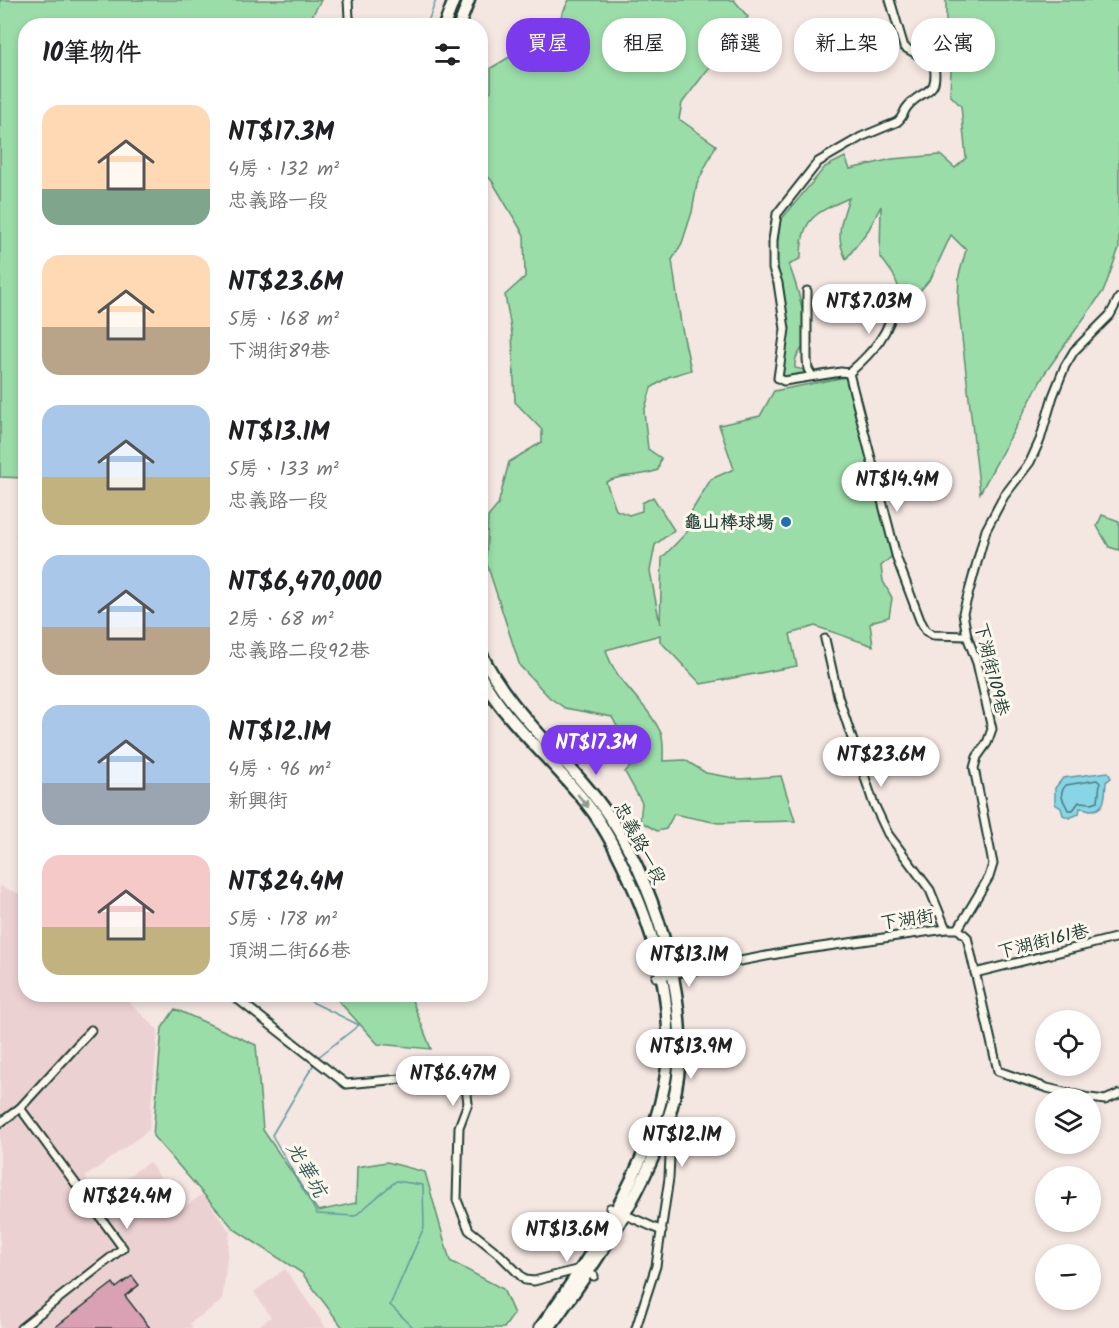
<!DOCTYPE html>
<html lang="zh-TW">
<head>
<meta charset="utf-8">
<style>
  body { margin:0; font-family:Kalam,"LXGW WenKai TC",sans-serif; background:#f2f2f2; color:#202124; height:100vh; display:flex; flex-direction:column; font-size:22px; white-space:nowrap }
  * { box-sizing:border-box; margin:0 }
  p { font-size:20px; color:#757577 }
  .icon { flex:none; width:33px; height:33px; fill:none; stroke:currentColor; stroke-width:2; stroke-linecap:round; stroke-linejoin:round }
  .map { position:relative; flex:1; overflow:hidden }
  .details { position:absolute; left:18px; top:18px; width:470px; height:984px; display:flex; flex-direction:column; background:#fff; border-radius:24px; box-shadow:0 3px 9px #0003 }
  .details>* { flex:none }
  .hud { position:absolute; left:506px; top:18px; width:524px; height:54px; display:flex; gap:12px }
  .controls { position:absolute; left:1035px; top:1010px; display:grid; gap:12px }
  .controls a { display:grid; place-items:center; width:66px; height:66px; border-radius:50%; background:#fff; box-shadow:0 3px 9px #0003; font-size:30px }
  .price { position:absolute; translate:-50% -51px; padding:0 14px; border-radius:21px; background:#fff; color:#222; font-size:20px; line-height:39px; filter:drop-shadow(0 2px 3px #0008) }
  .price::after { content:''; position:absolute; left:50%; top:36px; width:18px; height:14px; margin-left:-9px; background:inherit; clip-path:polygon(0 0,100% 0,50% 100%) }
  .price.selected { background:#7c3aed; color:#fff }
  ul { padding:0; list-style:none }
  li { display:flex; align-items:center; gap:18px; height:150px; padding:0 24px }
  li span { display:grid; place-items:center; flex:none; width:168px; height:120px; border-radius:18px; color:#555 }
  li>.icon { margin-inline-start:auto }
  span .icon { width:72px; height:72px; fill:#fffc; stroke-width:1 }
  li b { font-size:26px }
  h2 { display:flex; justify-content:space-between; align-items:center; height:72px; padding:0 24px; font-size:26px }
  .tag { padding:0 21px; border-radius:24px; background:#fff; box-shadow:0 3px 9px #0003; font-size:21px; line-height:54px }
  .tag.selected { background:#7c3aed; color:#fff }
  .map>svg:first-child { display:block }
</style>
</head>
<body>
<div class="map">
<svg width="1119" height="1328" viewBox="0 0 1119 1328">
  <rect width="100%" height="100%" fill="#f4e6e1"/>
  <filter id="ink" filterUnits="userSpaceOnUse"><feTurbulence type="fractalNoise" baseFrequency=".0167" numOctaves="2"/><feDisplacementMap in="SourceGraphic" scale="12" xChannelSelector="R" yChannelSelector="G"/><feConvolveMatrix kernelMatrix="1 2 1 2 8 2 1 2 1" color-interpolation-filters="sRGB"/></filter>
  <g filter="url(#ink)">
    <g fill="#ecd1d3">
      <path d="M0,886L25,896L26,994L132,995L128,1001L158,1030L149,1130L85,1177L100,1196L149,1162L182,1209L203,1194L230,1232L222,1301L190,1323L193,1328H0Z"/>
      <path d="M285,1269L326,1328H256L271,1317L254,1292Z"/>
    </g>
    <g fill="#9bdda8" stroke="#5d8d6e" stroke-width="1.5">
      <path d="M0,0H321L307,25L26,26L25,478L0,477Z"/>
      <path d="M569,0H734L748,17L682,103L679,119L716,145L697,184L692,212L682,243L672,260L681,324L691,370L668,377L651,388L644,412L648,449L661,458L658,470C639,478 623,473 606,482L616,510L629,515L642,511V503L653,497L674,530L655,545L650,571L660,624L662,558L687,532L691,512L711,479L734,469L719,425L760,416L774,391L846,377L892,556L881,566L883,581L892,598L889,617L874,621L870,624L873,646L815,626L790,634L797,666L701,684L660,641V635L606,650C615,683 647,702 661,733C664,741 663,752 663,761L685,760L706,773L740,779L781,776L795,821L718,823L674,814L666,829L657,831L640,821L642,803L625,772L635,761L623,750L621,734L612,717L565,708L550,698L520,666L486,561L488,517L498,505L509,462L542,442V430L515,402L512,334L505,295L525,277L524,235L492,181L480,168V100L491,91V68L516,53L539,61Z"/>
      <path d="M946,0H1119V248L1104,290L1045,373L980,493L958,303L959,275L966,250L951,235L931,278L915,297L901,293L893,274L880,256L881,206L869,229L846,259C835,237 841,220 849,198C815,213 801,218 801,258L789,265C795,280 810,328 805,343C801,354 794,353 795,368L805,370L804,376L783,379L780,368L788,328L776,253L780,221L825,167L845,157L850,169L892,159L940,155L955,168L966,158L961,106L950,95L951,69L942,62L946,31Z"/>
      <path d="M1102,515L1119,521V550L1109,547L1097,526Z"/>
      <path d="M333,995H410L431,1049L378,1044Z"/>
      <path d="M175,1009L256,1045L263,1130L318,1211L356,1203L357,1167L387,1162L425,1172L450,1261L503,1289L514,1314L504,1328H343L302,1273L234,1229L153,1136L162,1028Z"/>
    </g>
    <path fill="#88d5e6" stroke="#5e989f" stroke-width="1.5" d="M1108,772L1111,778L1106,782C1105,793 1107,811 1090,810C1087,809 1084,808 1080,808L1079,814L1069,818L1063,815L1061,808L1055,804V788L1063,778Z"/>
    <g fill="none" stroke-linecap="round" stroke-linejoin="round">
      <path stroke="#497a7b" stroke-width="1.5" d="M1097,780L1100,783L1098,801L1092,803L1079,802L1073,810H1068C1064,800 1057,795 1066,785Z"/>
      <g stroke="#5e989f" stroke-width="1.5">
        <path d="M420,26L429,19L436,0"/>
        <path d="M26,511L17,536L26,548"/>
        <path d="M305,994L310,1001L359,1025L317,1058"/>
        <path d="M315,1062L272,1135L317,1214L355,1216L396,1181L423,1185L424,1227L390,1305L414,1328"/>
      </g>
    </g>
    <path fill="#d9a1b3" stroke="#1f3d34" stroke-width="1.5" d="M132,1276L139,1285L125,1296L150,1328H54L113,1283L116,1288Z"/>
    <g fill="none" stroke-linecap="round" stroke-linejoin="round">
      <defs>
        <g id="street">
          <path d="M348,0L349,18L354,26"/>
          <path d="M807,291V359L808,369L812,376"/>
          <path d="M849,373L841,372L784,381L778,378L785,329L778,283L773,269V240L777,214L818,162L861,137L897,122C904,117 903,111 908,106C924,87 939,97 934,64L904,47L890,0"/>
          <path d="M849,373L897,559L920,620L926,631L933,635L967,636"/>
          <path d="M849,373C874,351 890,333 896,299"/>
          <path d="M825,639L838,696L873,802L888,834L930,890L946,929"/>
          <path d="M958,929L989,877L993,864L974,768L977,757L987,743L992,729L977,663L967,636L963,613L986,530L1004,496L1030,462L1040,440L1053,396L1065,366L1074,351L1110,315L1119,298"/>
          <path d="M975,973L1119,937"/>
          <path d="M656,977L793,951L946,929H958L967,937L998,1071L1047,1088L1089,1098"/>
          <path d="M231,994L346,1084L456,1074L466,1087L468,1103L459,1127L457,1200L469,1230L499,1254L525,1280L534,1281L580,1269L594,1276"/>
          <path d="M1090,1098L1105,1100L1119,1094"/>
          <path d="M20,1108L123,1248L21,1328"/>
          <path d="M0,1123L20,1108L91,1030"/>
          <path d="M610,1208L662,1231"/>
          <path d="M636,1328L656,1266L669,1178L672,1113"/>
        </g>
        <g id="secondary">
          <path d="M444,26L454,0"/>
          <path d="M459,26L469,0"/>
          <path d="M480,651C511,717 571,759 611,819C659,893 697,1019 672,1106C648,1187 598,1260 549,1328"/>
          <path d="M480,675C509,728 560,765 595,815C613,842 628,874 640,904C659,952 670,1004 668,1055C663,1147 593,1255 540,1328"/>
        </g>
      </defs>
      <use href="#street" stroke="#1f3d34" stroke-width="11"/>
      <use href="#secondary" stroke="#1f3d34" stroke-width="15"/>
      <use href="#street" stroke="#fbf7ec" stroke-width="7"/>
      <use href="#secondary" stroke="#fbf7ec" stroke-width="10"/>
    </g>
    <defs><path id="oneway-solid" d="M-6-.8H1V-3.2L6.5 0L1 3.2V.8H-6Z" transform="scale(1.5)"/></defs>
    <use fill="#8d9a90" href="#oneway-solid" transform="translate(583 801) rotate(51)"/>
  </g>
  <circle fill="#1f6fb2" stroke="#fbf7ec" stroke-width="2" cx="786" cy="522" r="6"/>
  <g text-anchor="middle" stroke-width="6" stroke-linejoin="round" paint-order="stroke">
    <g font-size="18" font-weight="bold" fill="#1f3d34" stroke="#fbf7ec" text-anchor="end">
      <text x="774" y="528">龜山棒球場</text>
    </g>
    <g font-size="18" fill="#1f3d34" stroke="#fbf7ec">
      <text transform="translate(992 669) rotate(76)" y="6">下湖街109巷</text>
      <text transform="translate(640 843) rotate(62)" y="6">忠義路一段</text>
      <text transform="translate(907 919) rotate(-8)" y="6">下湖街</text>
      <text transform="translate(1043 941) rotate(-14)" y="6">下湖街161巷</text>
    </g>
    <g font-size="20" font-style="italic" fill="#345b58" stroke="#fbf7ec">
      <text transform="translate(307 1169) rotate(60)" y="7">光華坑</text>
    </g>
  </g>
</svg>
<div class="controls">
<a><svg class="icon" aria-label="locate" viewBox="0 0 24 24"><circle cx="12" cy="12" r="6"/><path d="M12 2v4M12 18v4M2 12h4M18 12h4"/></svg></a>
<a><svg class="icon" aria-label="layers" viewBox="0 0 24 24"><path d="M12 4l9 5-9 5-9-5zM3 14l9 5 9-5"/></svg></a>
<a>+</a>
<a>−</a>
</div>
<b class="price" style="left:869px;top:335px">NT$7.03M</b>
<b class="price" style="left:897px;top:513px">NT$14.4M</b>
<b class="price selected" style="left:596px;top:776px">NT$17.3M</b>
<b class="price" style="left:881px;top:788px">NT$23.6M</b>
<b class="price" style="left:689px;top:988px">NT$13.1M</b>
<b class="price" style="left:691px;top:1080px">NT$13.9M</b>
<b class="price" style="left:453px;top:1107px">NT$6.47M</b>
<b class="price" style="left:682px;top:1168px">NT$12.1M</b>
<b class="price" style="left:127px;top:1230px">NT$24.4M</b>
<b class="price" style="left:567px;top:1263px">NT$13.6M</b>
<div class="hud">
<a class="tag selected">買屋</a>
<a class="tag">租屋</a>
<a class="tag">篩選</a>
<a class="tag">新上架</a>
<a class="tag">公寓</a>
</div>
<section class="details">
<h2>10筆物件<svg class="icon" aria-label="filters" viewBox="0 0 24 24"><path d="M4 7h16M4 17h16"/><circle cx="9" cy="7" r="2"/><circle cx="15" cy="17" r="2"/></svg></h2>
<ul>
<li><span style="background:linear-gradient(#ffd9b3 70%,#7fa58c 0)"><svg class="icon" aria-label="home" viewBox="0 0 24 24"><path d="M3 11l9-7 9 7M6 9v11h12V9"/></svg></span><div><b>NT$17.3M</b><p>4房 · 132 m²</p><p>忠義路一段</p></div></li>
<li><span style="background:linear-gradient(#ffd9b3 60%,#b9a48a 0)"><svg class="icon" aria-label="home" viewBox="0 0 24 24"><path d="M3 11l9-7 9 7M6 9v11h12V9"/></svg></span><div><b>NT$23.6M</b><p>5房 · 168 m²</p><p>下湖街89巷</p></div></li>
<li><span style="background:linear-gradient(#a9c7e8 60%,#c2b280 0)"><svg class="icon" aria-label="home" viewBox="0 0 24 24"><path d="M3 11l9-7 9 7M6 9v11h12V9"/></svg></span><div><b>NT$13.1M</b><p>5房 · 133 m²</p><p>忠義路一段</p></div></li>
<li><span style="background:linear-gradient(#a9c7e8 60%,#b9a48a 0)"><svg class="icon" aria-label="home" viewBox="0 0 24 24"><path d="M3 11l9-7 9 7M6 9v11h12V9"/></svg></span><div><b>NT$6,470,000</b><p>2房 · 68 m²</p><p>忠義路二段92巷</p></div></li>
<li><span style="background:linear-gradient(#a9c7e8 65%,#9aa5b1 0)"><svg class="icon" aria-label="home" viewBox="0 0 24 24"><path d="M3 11l9-7 9 7M6 9v11h12V9"/></svg></span><div><b>NT$12.1M</b><p>4房 · 96 m²</p><p>新興街</p></div></li>
<li><span style="background:linear-gradient(#f6c9c9 60%,#c2b280 0)"><svg class="icon" aria-label="home" viewBox="0 0 24 24"><path d="M3 11l9-7 9 7M6 9v11h12V9"/></svg></span><div><b>NT$24.4M</b><p>5房 · 178 m²</p><p>頂湖二街66巷</p></div></li>
</ul>
</section>
</div>
</body>
</html>
